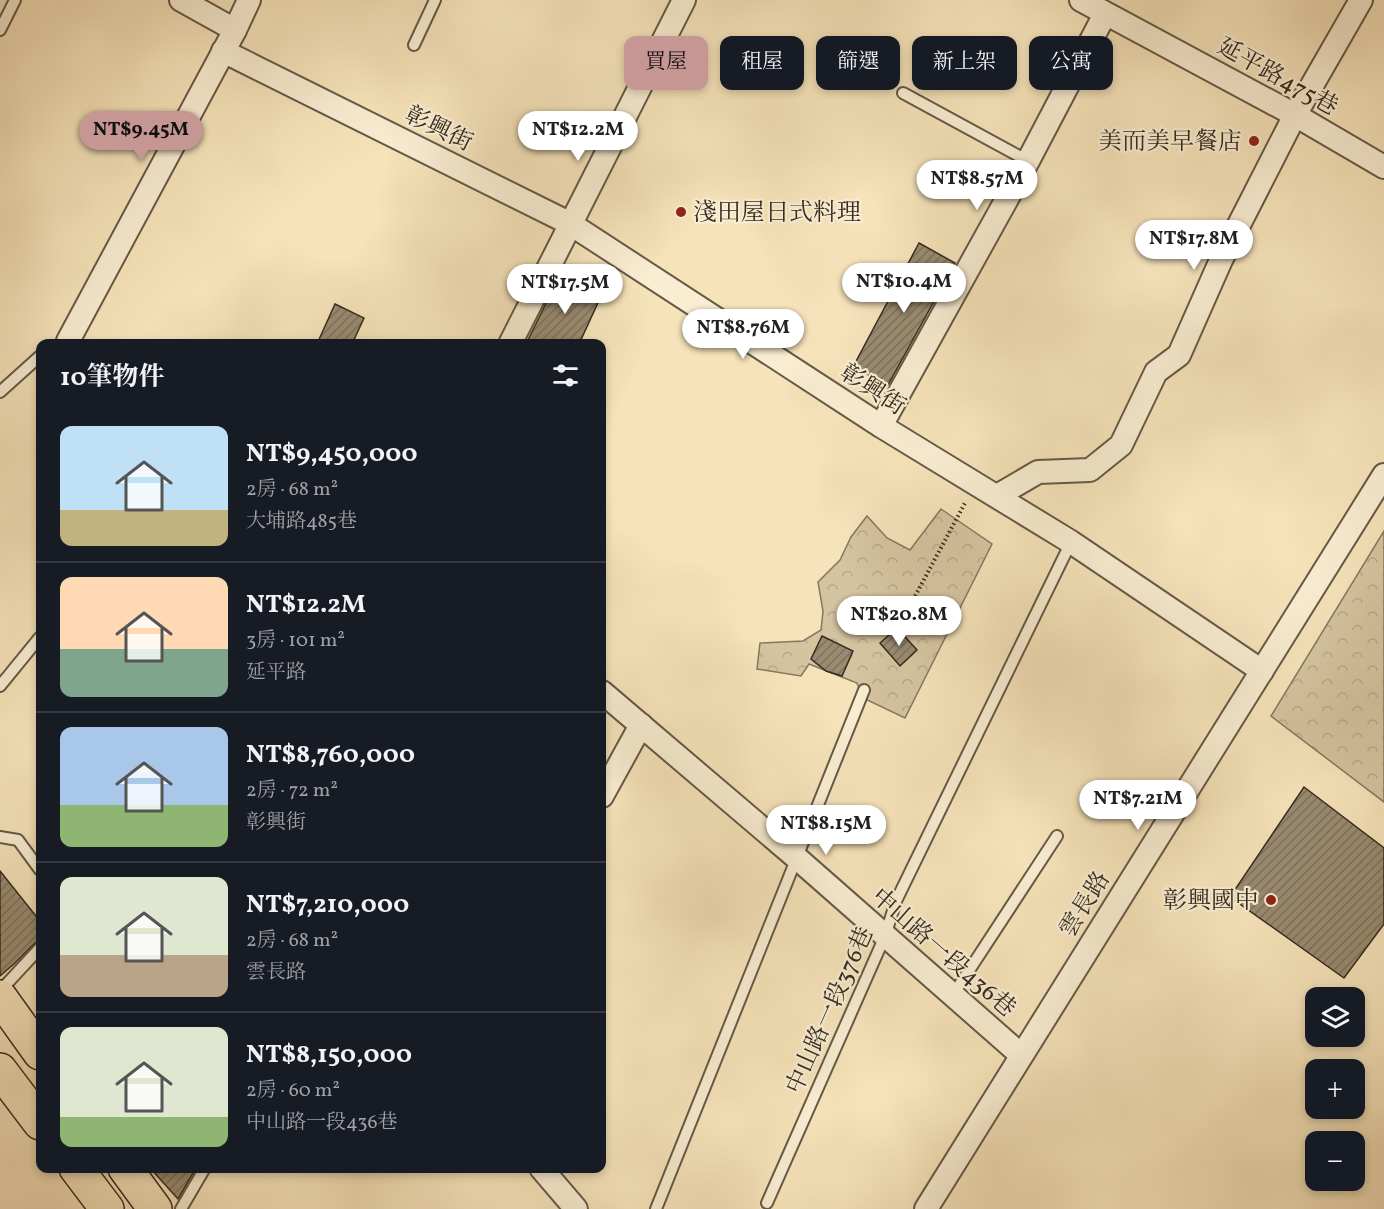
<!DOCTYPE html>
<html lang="zh-TW">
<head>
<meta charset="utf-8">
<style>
  body { margin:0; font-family:Vollkorn,"Noto Serif TC",serif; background:#20242c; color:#f1f3f6; height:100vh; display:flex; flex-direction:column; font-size:22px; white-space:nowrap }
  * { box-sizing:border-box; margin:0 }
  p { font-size:20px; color:#9ea1a6 }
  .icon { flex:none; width:33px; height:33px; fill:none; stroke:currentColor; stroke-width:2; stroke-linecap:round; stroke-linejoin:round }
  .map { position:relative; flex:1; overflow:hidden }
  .details { position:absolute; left:36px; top:339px; width:570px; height:834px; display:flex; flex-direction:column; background:#171b24; border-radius:12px; box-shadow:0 3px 9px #0003 }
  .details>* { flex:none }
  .hud { position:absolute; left:624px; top:36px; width:570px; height:54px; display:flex; gap:12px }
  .buttons { position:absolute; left:1305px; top:987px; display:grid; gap:12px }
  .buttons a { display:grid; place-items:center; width:60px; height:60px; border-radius:12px; background:#171b24; box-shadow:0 3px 9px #0003; font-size:30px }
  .price { position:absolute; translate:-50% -51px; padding:0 14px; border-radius:21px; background:#fff; color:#222; font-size:20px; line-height:39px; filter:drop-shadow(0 2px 3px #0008) }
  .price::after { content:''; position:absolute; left:50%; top:36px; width:18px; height:14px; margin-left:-9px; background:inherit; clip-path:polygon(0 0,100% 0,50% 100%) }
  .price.current { background:#c59692; color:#111 }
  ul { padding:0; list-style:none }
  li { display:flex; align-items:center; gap:18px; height:150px; padding:0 24px }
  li+li { border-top:2px solid #363941 }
  li span { display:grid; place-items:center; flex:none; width:168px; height:120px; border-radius:12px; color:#555 }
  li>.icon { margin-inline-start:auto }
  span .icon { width:72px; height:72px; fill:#fffc; stroke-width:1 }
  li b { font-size:26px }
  h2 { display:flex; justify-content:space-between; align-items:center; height:72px; padding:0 24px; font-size:26px }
  .chip { padding:0 21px; border-radius:12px; background:#171b24; box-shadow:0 3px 9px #0003; font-size:21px; line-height:54px }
  .chip.current { background:#c59692; color:#111 }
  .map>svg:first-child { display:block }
</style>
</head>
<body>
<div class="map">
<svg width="1384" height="1209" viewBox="0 0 1384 1209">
  <defs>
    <pattern id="park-crowns" width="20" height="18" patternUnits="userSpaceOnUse" patternTransform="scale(1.5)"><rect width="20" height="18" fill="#d5c4a0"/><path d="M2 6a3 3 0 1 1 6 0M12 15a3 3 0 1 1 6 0" fill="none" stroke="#b7a98a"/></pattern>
    <pattern id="building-hatch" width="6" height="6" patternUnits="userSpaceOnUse" patternTransform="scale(1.5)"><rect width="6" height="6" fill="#998b71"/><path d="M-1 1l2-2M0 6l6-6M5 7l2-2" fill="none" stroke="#7e725c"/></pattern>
  </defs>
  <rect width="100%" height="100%" fill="#f6e3ba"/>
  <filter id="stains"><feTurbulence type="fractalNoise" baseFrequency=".00333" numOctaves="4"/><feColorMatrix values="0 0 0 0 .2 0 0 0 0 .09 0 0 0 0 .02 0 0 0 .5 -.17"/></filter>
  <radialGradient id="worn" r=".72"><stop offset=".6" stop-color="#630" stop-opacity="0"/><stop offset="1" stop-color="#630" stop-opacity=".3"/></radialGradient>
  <g fill="url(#park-crowns)" stroke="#857860" stroke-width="1.5">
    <path d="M941,509L992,544L905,718L863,698L857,683L809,664L801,676L757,669L760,643L803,641L821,630L823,611L818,582L840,560L851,537L867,516L887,538L910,550Z"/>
    <path d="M1384,531V802L1271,716Z"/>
  </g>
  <g fill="url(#building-hatch)" stroke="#352b21" stroke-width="1.5">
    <path d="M919,243L955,263L888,385L853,367Z"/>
    <path d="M559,277L601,296L579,344H526Z"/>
    <path d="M335,304L364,318L352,344H317Z"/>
    <path d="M897,628L917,650L900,666L880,643Z"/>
    <path d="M822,636L853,651L842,676L826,671L811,659Z"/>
    <path d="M1304,787L1384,848V924L1344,978L1230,897Z"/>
    <path d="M0,871L40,921V941L35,943L15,963L0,976Z"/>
    <path d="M150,1168H196L178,1199Z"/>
  </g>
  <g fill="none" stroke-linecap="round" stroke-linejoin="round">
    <defs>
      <g id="lane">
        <path d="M0,30L15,0"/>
        <path d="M414,45L435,0"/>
        <path d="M903,93L1028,161"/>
        <path d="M0,392L40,356"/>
        <path d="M0,686L40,637"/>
        <path d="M0,837L18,840L40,870"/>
        <path d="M0,991L40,948"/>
        <path d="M953,995L1057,836"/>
        <path d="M767,1203L885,936L896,901L1071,542"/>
        <path d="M181,1209L205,1168"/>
        <path d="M656,1209L864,690"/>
      </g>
      <g id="street">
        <path d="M181,0L235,30"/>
        <path d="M1081,0L1295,115L1384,167"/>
        <path d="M223,51L569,223L881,426L1071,542L1262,671"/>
        <path d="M69,344L68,341L235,30L249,0"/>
        <path d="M510,344L684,0"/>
        <path d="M881,426L1028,161L1105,14"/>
        <path d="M997,496L1038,472L1090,470L1121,445L1156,372L1179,355L1221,260L1295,115L1361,0"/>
        <path d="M602,692L798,859L1021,1055"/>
        <path d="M602,796L641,725"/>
        <path d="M541,1168L576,1209"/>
        <path d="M926,1209L1384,475"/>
      </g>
      <g id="primary">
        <path d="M0,997L40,1053"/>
        <path d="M0,1070L40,1123"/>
        <path d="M76,1168L107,1209"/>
        <path d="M125,1168L155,1209"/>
      </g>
    </defs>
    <use href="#lane" stroke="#655947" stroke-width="14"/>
    <use href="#street" stroke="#655947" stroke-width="26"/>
    <use href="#primary" stroke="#352b21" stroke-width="36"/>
    <path stroke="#352b21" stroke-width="4" stroke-dasharray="1.5 3" stroke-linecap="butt" d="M913,600L965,503"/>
    <use href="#lane" stroke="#f9edd2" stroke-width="10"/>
    <use href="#street" stroke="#f9edd2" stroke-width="22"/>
    <use href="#primary" stroke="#f6e3ba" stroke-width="33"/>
  </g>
  <g fill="#8f2418" stroke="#f9edd2" stroke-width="2">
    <circle cx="1254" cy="141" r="6"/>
    <circle cx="681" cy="212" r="6"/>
    <circle cx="1271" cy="900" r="6"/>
  </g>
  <g text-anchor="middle" stroke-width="4.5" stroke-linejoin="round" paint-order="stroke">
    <g font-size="24" fill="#352b21" stroke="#f9edd2">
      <text transform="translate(1278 76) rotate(29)" y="8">延平路475巷</text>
      <text transform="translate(439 128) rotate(26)" y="8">彰興街</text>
      <text transform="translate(873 389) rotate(33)" y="8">彰興街</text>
      <text transform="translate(1084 904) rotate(-58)" y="8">雲長路</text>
      <text transform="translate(944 952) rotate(41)" y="8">中山路一段436巷</text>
      <text transform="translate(829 1010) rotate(-66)" y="8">中山路一段376巷</text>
    </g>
    <g font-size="24" fill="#352b21" stroke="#f9edd2" text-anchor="end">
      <text x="1242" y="149">美而美早餐店</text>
      <text x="693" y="220" text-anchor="start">淺田屋日式料理</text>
      <text x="1259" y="908">彰興國中</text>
    </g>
  </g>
  <rect width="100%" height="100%" filter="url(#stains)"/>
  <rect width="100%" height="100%" fill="url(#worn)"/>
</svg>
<div class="buttons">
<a><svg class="icon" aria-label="layers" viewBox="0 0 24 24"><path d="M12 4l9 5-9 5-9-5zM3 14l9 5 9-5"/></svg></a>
<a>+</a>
<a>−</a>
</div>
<b class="price current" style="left:141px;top:162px">NT$9.45M</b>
<b class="price" style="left:578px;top:162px">NT$12.2M</b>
<b class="price" style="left:977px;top:211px">NT$8.57M</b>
<b class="price" style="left:1194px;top:271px">NT$17.8M</b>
<b class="price" style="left:904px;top:314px">NT$10.4M</b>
<b class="price" style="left:565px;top:315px">NT$17.5M</b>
<b class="price" style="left:743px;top:360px">NT$8.76M</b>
<b class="price" style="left:899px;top:647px">NT$20.8M</b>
<b class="price" style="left:1138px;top:831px">NT$7.21M</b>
<b class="price" style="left:826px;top:856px">NT$8.15M</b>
<div class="hud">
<a class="chip current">買屋</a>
<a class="chip">租屋</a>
<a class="chip">篩選</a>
<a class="chip">新上架</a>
<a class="chip">公寓</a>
</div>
<section class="details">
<h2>10筆物件<svg class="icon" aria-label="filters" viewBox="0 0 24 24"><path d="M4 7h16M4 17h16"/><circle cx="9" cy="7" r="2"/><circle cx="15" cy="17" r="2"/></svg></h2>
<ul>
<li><span style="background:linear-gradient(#bfe0f5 70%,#c2b280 0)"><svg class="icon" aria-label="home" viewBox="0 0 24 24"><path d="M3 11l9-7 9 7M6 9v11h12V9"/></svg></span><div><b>NT$9,450,000</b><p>2房 · 68 m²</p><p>大埔路485巷</p></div></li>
<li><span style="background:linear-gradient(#ffd9b3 60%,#7fa58c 0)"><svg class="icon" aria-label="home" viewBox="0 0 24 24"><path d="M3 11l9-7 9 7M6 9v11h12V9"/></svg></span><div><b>NT$12.2M</b><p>3房 · 101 m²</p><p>延平路</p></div></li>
<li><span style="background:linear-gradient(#a9c7e8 65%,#8fb573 0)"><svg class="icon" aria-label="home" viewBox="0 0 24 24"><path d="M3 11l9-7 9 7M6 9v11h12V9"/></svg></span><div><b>NT$8,760,000</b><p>2房 · 72 m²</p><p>彰興街</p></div></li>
<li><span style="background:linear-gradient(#dfe7d0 65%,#b9a48a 0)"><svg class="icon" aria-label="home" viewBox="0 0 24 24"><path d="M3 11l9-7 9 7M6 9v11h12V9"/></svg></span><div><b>NT$7,210,000</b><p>2房 · 68 m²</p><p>雲長路</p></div></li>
<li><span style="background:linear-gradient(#dfe7d0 75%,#8fb573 0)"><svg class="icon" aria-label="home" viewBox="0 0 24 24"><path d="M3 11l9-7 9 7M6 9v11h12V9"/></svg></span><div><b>NT$8,150,000</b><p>2房 · 60 m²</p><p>中山路一段436巷</p></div></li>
</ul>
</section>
</div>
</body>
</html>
